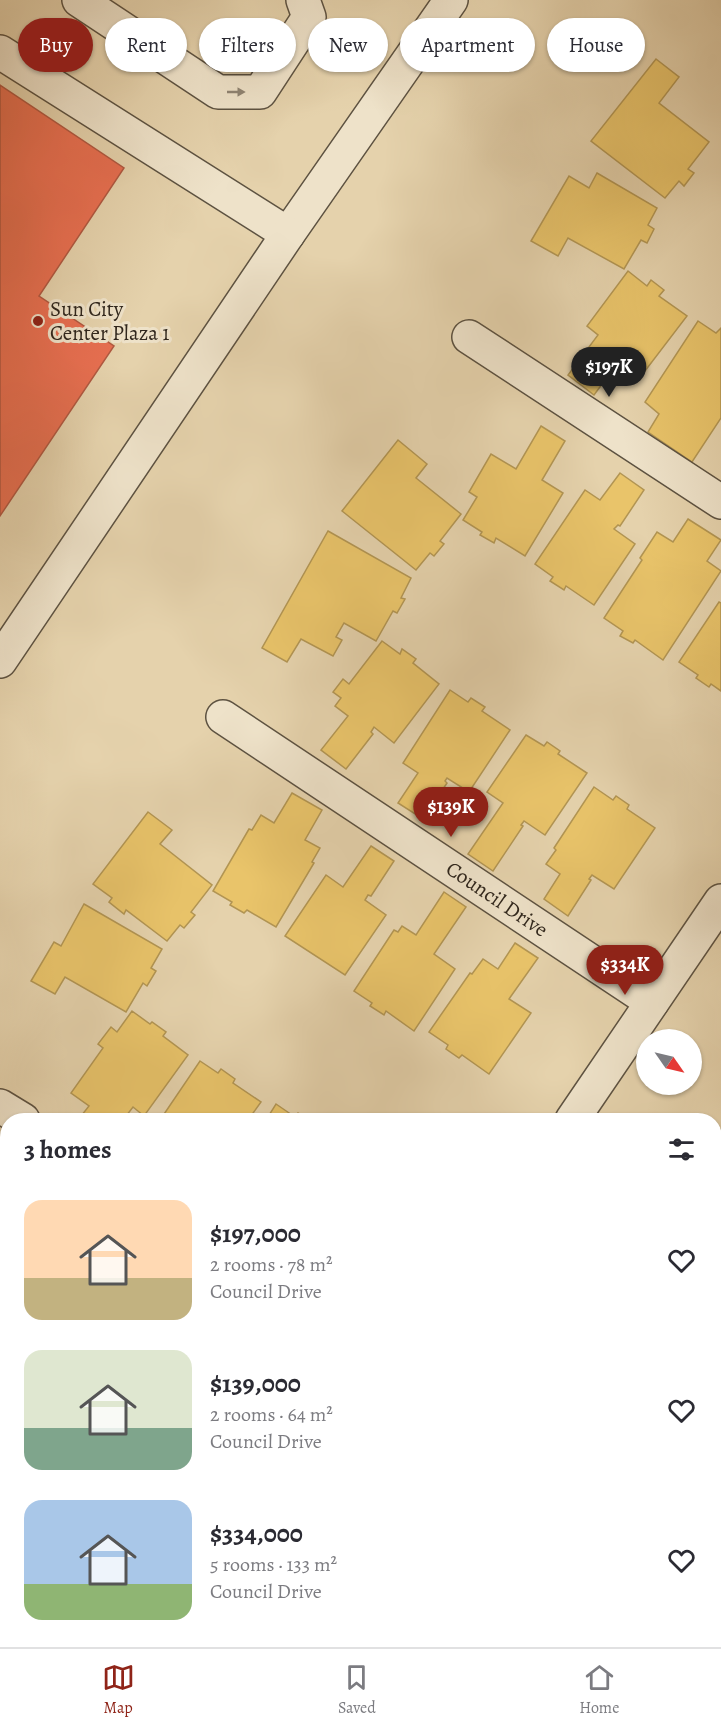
<!DOCTYPE html>
<html lang="en">
<head>
<meta charset="utf-8">
<style>
  body { margin:0; font-family:Alegreya,serif; background:#f7f7f7; color:#2b2b33; height:100vh; display:flex; flex-direction:column; font-size:22px; white-space:nowrap }
  * { box-sizing:border-box; margin:0 }
  p { font-size:20px; color:#7c7c81 }
  .icon { flex:none; width:33px; height:33px; fill:none; stroke:currentColor; stroke-width:2; stroke-linecap:round; stroke-linejoin:round }
  .map { position:relative; flex:1; overflow:hidden }
  .side { position:absolute; left:0px; top:1113px; width:722px; height:534px; display:flex; flex-direction:column; background:#fff; border-radius:24px 24px 0 0; box-shadow:0 2px 4px #0004 }
  .side>* { flex:none }
  .top-card { position:absolute; left:18px; top:18px; width:686px; height:54px; display:flex; gap:12px }
  .needle { width:39px; rotate:124deg }
  .controls { position:absolute; left:636px; top:1029px; display:grid; gap:12px }
  .controls a { display:grid; place-items:center; width:66px; height:66px; border-radius:50%; background:#fff; box-shadow:0 2px 4px #0004; font-size:30px }
  .price { position:absolute; translate:-50% -51px; padding:0 14px; border-radius:21px; background:#8f2418; color:#fff; font-size:20px; line-height:39px; filter:drop-shadow(0 2px 3px #0008) }
  .price::after { content:''; position:absolute; left:50%; top:36px; width:18px; height:14px; margin-left:-9px; background:inherit; clip-path:polygon(0 0,100% 0,50% 100%) }
  .price.on { background:#222; color:#fff }
  ul { padding:0; list-style:none }
  li { display:flex; align-items:center; gap:18px; height:150px; padding:0 24px }
  li span { display:grid; place-items:center; flex:none; width:168px; height:120px; border-radius:18px; color:#555 }
  li>.icon { margin-inline-start:auto }
  span .icon { width:72px; height:72px; fill:#fffc; stroke-width:1 }
  li b { font-size:26px }
  h2 { display:flex; justify-content:space-between; align-items:center; height:72px; padding:0 24px; font-size:26px }
  .chip { padding:0 21px; border-radius:27px; background:#fff; box-shadow:0 2px 4px #0004; font-size:21px; line-height:54px }
  .chip.on { background:#8f2418; color:#fff }
  .menu { display:flex; justify-content:space-around; align-items:center; height:84px; border-top:2px solid #e1e1e2; background:#fff; font-size:16px; color:#7c7c81 }
  .menu a { display:grid; justify-items:center; gap:3px }
  .menu .on { color:#8f2418 }
  .map>svg:first-child { display:block }
</style>
</head>
<body>
<div class="map">
<svg width="721" height="1647" viewBox="0 0 721 1647">
  <rect width="100%" height="100%" fill="#e5d2ac"/>
  <filter id="stains"><feTurbulence type="fractalNoise" baseFrequency=".00333" numOctaves="4"/><feColorMatrix values="0 0 0 0 .2 0 0 0 0 .09 0 0 0 0 .02 0 0 0 .5 -.17"/></filter>
  <radialGradient id="worn" r=".72"><stop offset=".6" stop-color="#630" stop-opacity="0"/><stop offset="1" stop-color="#630" stop-opacity=".3"/></radialGradient>
  <g fill="#e9c46a" stroke="#b29553" stroke-width="1.5">
    <path d="M656,59L679,77L659,103L709,142L688,169L694,173L684,186L679,181L665,198L591,141Z"/>
    <path d="M597,173L657,208L648,225L654,229L647,243L641,240L624,269L568,238L558,256L531,241L569,176L589,188Z"/>
    <path d="M628,271L647,286L651,280L664,290L659,296L687,316L645,371L623,356L594,395L568,375L598,335L587,326Z"/>
    <path d="M698,321L716,333L721,328V418L692,462L648,432L659,414L645,402Z"/>
    <path d="M541,426L565,441L542,480L563,493L525,556L496,538L494,543L480,535L482,532L463,520L477,497L469,492L491,454L516,469Z"/>
    <path d="M398,440L427,464L416,478L461,514L440,541L444,544L434,556L430,553L416,570L342,511Z"/>
    <path d="M620,473L644,490L620,526L618,525L614,529L635,544L594,605L566,586L564,590L550,581L553,577L535,564L585,490L600,500Z"/>
    <path d="M688,519L721,540L707,561L721,571L663,660L635,640L633,643L620,636L623,631L604,618L642,560L640,558L657,532L673,542Z"/>
    <path d="M328,531L411,578L401,598L405,599L397,613L393,611L376,641L344,623L336,637L342,640L333,656L301,639L287,662L262,648Z"/>
    <path d="M719,602L721,603V691L711,684L709,687L696,678L698,675L679,662Z"/>
    <path d="M382,641L400,654L402,649L416,659L413,663L439,684L394,743L374,727L371,732L373,734L346,769L321,750L348,716L335,706L341,698L333,692L343,679L349,684Z"/>
    <path d="M450,690L468,702L471,698L485,707L482,711L510,730L469,792L447,778L445,781L447,783L423,819L398,803L418,773L403,763Z"/>
    <path d="M526,735L544,746L547,742L560,751L558,754L587,773L545,835L524,821L521,825L523,826L493,871L468,854L503,803L487,792Z"/>
    <path d="M594,787L613,800L616,796L629,805L627,809L655,828L614,889L592,875L589,879L591,880L568,916L544,899L560,874L546,864L556,850L554,848Z"/>
    <path d="M292,793L322,810L305,840L320,848L312,862L314,863L276,927L247,910L244,913L230,905L232,902L213,891L249,829L252,830L261,815L274,823Z"/>
    <path d="M148,812L172,830L160,844L212,885L191,912L195,915L184,928L180,925L167,941L126,910L124,914L109,902L112,898L93,884Z"/>
    <path d="M371,846L394,861L371,896L368,895L365,900L386,915L345,975L285,936L326,875L343,887Z"/>
    <path d="M444,892L466,907L434,954L455,969L414,1031L386,1011L384,1015L370,1006L372,1003L354,991L394,930L398,932L402,926L416,935Z"/>
    <path d="M84,904L162,949L151,968L156,971L147,986L143,983L126,1012L65,977L55,994L31,981L54,942L61,946Z"/>
    <path d="M515,943L538,958L509,999L531,1013L489,1074L462,1055L459,1058L446,1049L448,1045L429,1032L470,973L472,974L483,959L498,969Z"/>
    <path d="M132,1011L150,1024L152,1022L166,1032L163,1036L188,1055L144,1116L133,1107L123,1120H78L89,1106L71,1093L103,1048L98,1044L111,1027L117,1032Z"/>
    <path d="M200,1061L218,1073L221,1069L235,1079L233,1083L261,1102L248,1120H160Z"/>
    <path d="M276,1104L295,1117L298,1113L309,1120H266Z"/>
    <path d="M721,1129V1224L714,1219V1139Z"/>
    <path d="M0,1202L8,1206V1287L0,1282Z"/>
    <path d="M714,1232L721,1237V1318L714,1314Z"/>
    <path d="M0,1467L8,1472V1478L0,1489Z"/>
    <path d="M8,1504V1590L0,1601V1516Z"/>
    <path d="M47,1640H82L77,1647H50L44,1643Z"/>
    <path d="M473,1640H495L491,1647Z"/>
  </g>
  <path fill="#e76f51" stroke="#b05941" stroke-width="1.5" d="M0,85L124,168L39,296L114,346L0,516Z"/>
  <g fill="none" stroke-linecap="round" stroke-linejoin="round">
    <defs>
      <g id="minor">
        <path d="M79,0L218,92H260L309,17L303,0"/>
        <path d="M0,52L288,234L451,0"/>
        <path d="M469,337L721,502"/>
        <path d="M0,661L288,234"/>
        <path d="M223,717L652,1002"/>
        <path d="M0,1106L23,1120"/>
        <path d="M572,1120L721,901"/>
        <path d="M11,1640L22,1647"/>
        <path d="M268,1647L271,1640"/>
      </g>
    </defs>
    <use href="#minor" stroke="#5d5241" stroke-width="36"/>
    <use href="#minor" stroke="#eee2c9" stroke-width="33"/>
  </g>
  <defs><path id="oneway-solid" d="M-6-.8H1V-3.2L6.5 0L1 3.2V.8H-6Z" transform="scale(1.5)"/></defs>
  <use fill="#8f8473" href="#oneway-solid" transform="translate(236 92)"/>
  <circle fill="#8f2418" stroke="#eee2c9" stroke-width="2" cx="38" cy="321" r="6"/>
  <g text-anchor="middle" stroke-width="6" stroke-linejoin="round" paint-order="stroke">
    <g font-size="21" fill="#30271d" stroke="#eee2c9" text-anchor="start">
      <text x="50" y="316">Sun City<tspan x="50" dy="24">Center Plaza 1</tspan></text>
    </g>
    <g font-size="21" fill="#30271d" stroke="#eee2c9">
      <text transform="translate(497 899) rotate(34)" y="7">Council Drive</text>
    </g>
  </g>
  <rect width="100%" height="100%" filter="url(#stains)"/>
  <rect width="100%" height="100%" fill="url(#worn)"/>
</svg>
<div class="controls">
<a><svg class="needle" viewBox="-14 -14 28 28"><path d="M0-13l5 13h-10z" fill="#e53935"/><path d="M0 13l5-13h-10z" fill="#7c7c81"/></svg></a>
</div>
<b class="price on" style="left:609px;top:398px">$197K</b>
<b class="price" style="left:451px;top:838px">$139K</b>
<b class="price" style="left:625px;top:996px">$334K</b>
<div class="top-card">
<a class="chip on">Buy</a>
<a class="chip">Rent</a>
<a class="chip">Filters</a>
<a class="chip">New</a>
<a class="chip">Apartment</a>
<a class="chip">House</a>
</div>
<section class="side">
<h2>3 homes<svg class="icon" aria-label="filters" viewBox="0 0 24 24"><path d="M4 7h16M4 17h16"/><circle cx="9" cy="7" r="2"/><circle cx="15" cy="17" r="2"/></svg></h2>
<ul>
<li><span style="background:linear-gradient(#ffd9b3 65%,#c2b280 0)"><svg class="icon" aria-label="home" viewBox="0 0 24 24"><path d="M3 11l9-7 9 7M6 9v11h12V9"/></svg></span><div><b>$197,000</b><p>2 rooms · 78 m²</p><p>Council Drive</p></div><svg class="icon" aria-label="heart" viewBox="0 0 24 24"><path d="M12 20l-8-8c-3-5 5-10 8-4 3-6 11-1 8 4z"/></svg></li>
<li><span style="background:linear-gradient(#dfe7d0 65%,#7fa58c 0)"><svg class="icon" aria-label="home" viewBox="0 0 24 24"><path d="M3 11l9-7 9 7M6 9v11h12V9"/></svg></span><div><b>$139,000</b><p>2 rooms · 64 m²</p><p>Council Drive</p></div><svg class="icon" aria-label="heart" viewBox="0 0 24 24"><path d="M12 20l-8-8c-3-5 5-10 8-4 3-6 11-1 8 4z"/></svg></li>
<li><span style="background:linear-gradient(#a9c7e8 70%,#8fb573 0)"><svg class="icon" aria-label="home" viewBox="0 0 24 24"><path d="M3 11l9-7 9 7M6 9v11h12V9"/></svg></span><div><b>$334,000</b><p>5 rooms · 133 m²</p><p>Council Drive</p></div><svg class="icon" aria-label="heart" viewBox="0 0 24 24"><path d="M12 20l-8-8c-3-5 5-10 8-4 3-6 11-1 8 4z"/></svg></li>
</ul>
</section>
</div>
<nav class="menu">
<a class="on"><svg class="icon" aria-label="map" viewBox="0 0 24 24"><path d="M3 6l6-2 6 2 6-2v14l-6 2-6-2-6 2zM9 4v14M15 6v14"/></svg>Map</a>
<a><svg class="icon" aria-label="saved" viewBox="0 0 24 24"><path d="M7 4h10v16l-5-4-5 4z"/></svg>Saved</a>
<a><svg class="icon" aria-label="home" viewBox="0 0 24 24"><path d="M3 11l9-7 9 7M6 9v11h12V9"/></svg>Home</a>
</nav>
</body>
</html>
